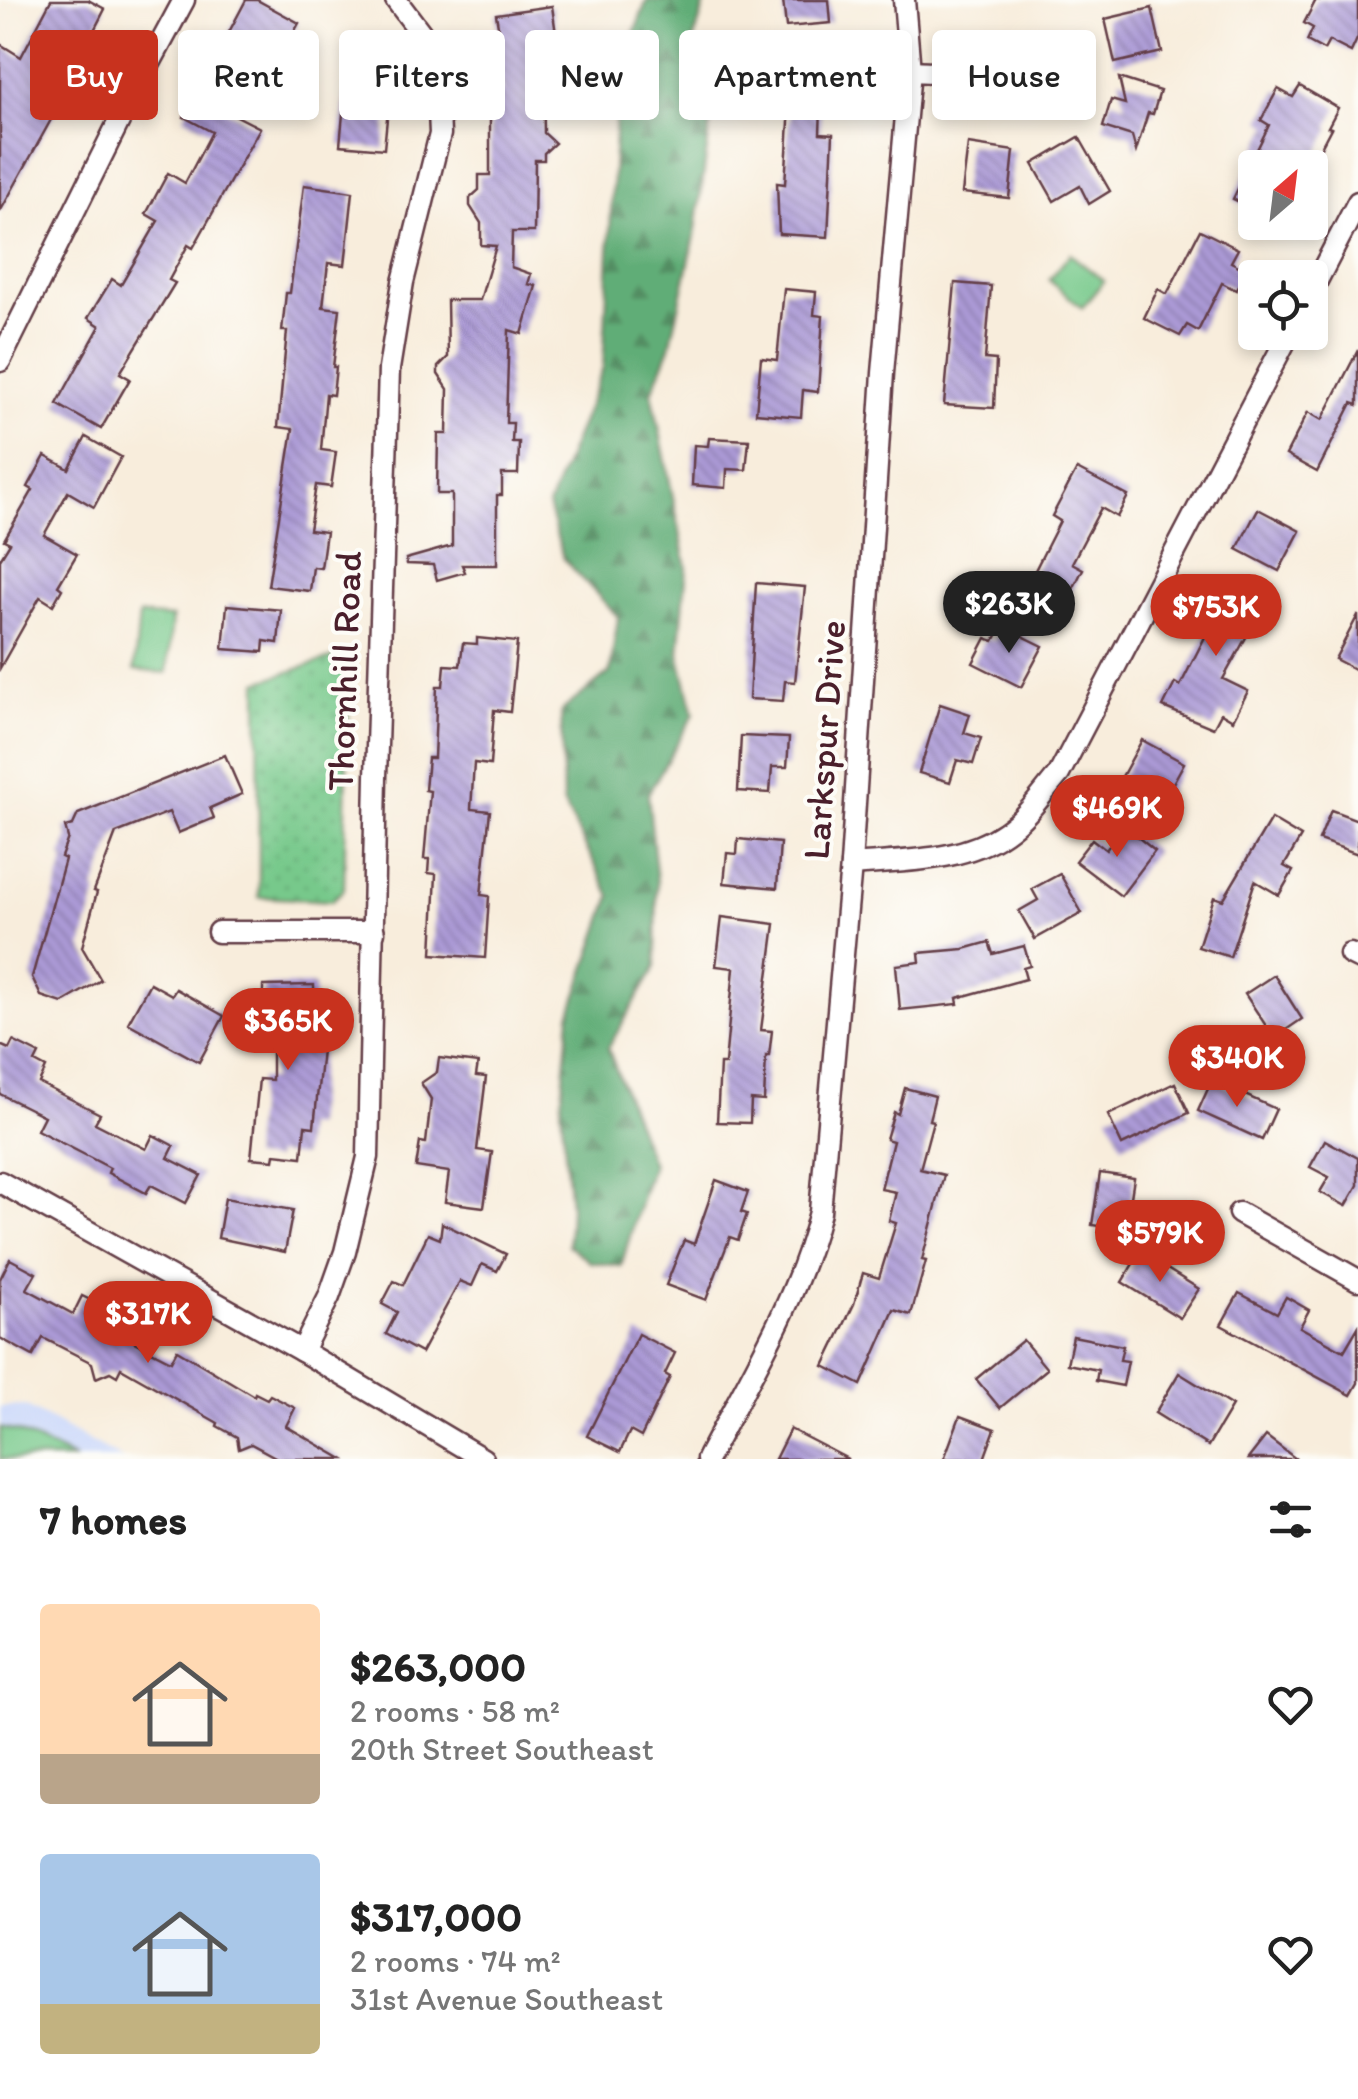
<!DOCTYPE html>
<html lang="en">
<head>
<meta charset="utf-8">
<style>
  body { margin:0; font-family:Itim,sans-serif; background:#f6f6f6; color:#222; height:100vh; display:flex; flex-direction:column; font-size:38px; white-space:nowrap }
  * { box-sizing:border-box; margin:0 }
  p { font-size:32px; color:#767676 }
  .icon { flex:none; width:55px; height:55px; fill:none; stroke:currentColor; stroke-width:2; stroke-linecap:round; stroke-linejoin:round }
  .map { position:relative; height:1459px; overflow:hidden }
  .side { display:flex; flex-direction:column; background:#fff; flex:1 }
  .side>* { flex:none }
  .hud { position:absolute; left:30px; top:30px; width:1300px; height:90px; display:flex; gap:20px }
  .needle { width:65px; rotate:28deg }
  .tools { position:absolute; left:1238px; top:150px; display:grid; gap:20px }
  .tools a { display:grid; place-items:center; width:90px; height:90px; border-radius:10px; background:#fff; box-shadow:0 5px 15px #0003; font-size:50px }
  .price { position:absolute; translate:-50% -85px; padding:0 22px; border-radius:35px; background:#c8321e; color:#fff; font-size:32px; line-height:65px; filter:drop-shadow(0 2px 5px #0008) }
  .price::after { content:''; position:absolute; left:50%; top:60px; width:30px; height:22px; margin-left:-15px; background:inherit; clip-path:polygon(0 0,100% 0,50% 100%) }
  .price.selected { background:#222; color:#fff }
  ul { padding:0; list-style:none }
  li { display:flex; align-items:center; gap:30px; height:250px; padding:0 40px }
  li span { display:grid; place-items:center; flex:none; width:280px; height:200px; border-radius:10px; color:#555 }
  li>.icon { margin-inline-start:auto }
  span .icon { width:120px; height:120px; fill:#fffc; stroke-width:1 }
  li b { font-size:42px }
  h2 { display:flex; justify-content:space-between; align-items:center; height:120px; padding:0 40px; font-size:42px }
  .chip { padding:0 35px; border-radius:10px; background:#fff; box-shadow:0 5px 15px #0003; font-size:35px; line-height:90px }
  .chip.selected { background:#c8321e; color:#fff }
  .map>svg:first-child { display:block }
</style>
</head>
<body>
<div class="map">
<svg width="1358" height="1459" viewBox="0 0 1358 1459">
  <defs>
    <pattern id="green-dots" width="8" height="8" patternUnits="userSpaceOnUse" patternTransform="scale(2.5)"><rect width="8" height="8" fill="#77c98b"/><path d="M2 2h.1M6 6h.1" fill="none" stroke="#68ac78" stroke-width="1.8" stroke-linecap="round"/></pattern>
    <pattern id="forest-firs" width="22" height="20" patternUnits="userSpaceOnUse" patternTransform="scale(2.5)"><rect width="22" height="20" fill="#61ad77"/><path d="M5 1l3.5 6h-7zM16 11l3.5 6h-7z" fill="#528c62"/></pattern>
    <pattern id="building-back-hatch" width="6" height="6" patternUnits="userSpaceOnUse" patternTransform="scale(2.5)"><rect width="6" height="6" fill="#ab9ad6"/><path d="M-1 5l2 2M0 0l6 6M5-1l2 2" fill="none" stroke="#8d7dae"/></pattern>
  </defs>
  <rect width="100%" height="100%" fill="#fdfcf7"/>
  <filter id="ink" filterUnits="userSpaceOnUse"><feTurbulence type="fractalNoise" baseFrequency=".01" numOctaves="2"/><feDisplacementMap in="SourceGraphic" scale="20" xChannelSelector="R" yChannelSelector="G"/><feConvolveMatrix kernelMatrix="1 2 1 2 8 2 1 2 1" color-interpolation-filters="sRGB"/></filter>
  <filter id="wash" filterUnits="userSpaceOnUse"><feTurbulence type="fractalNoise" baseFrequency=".0048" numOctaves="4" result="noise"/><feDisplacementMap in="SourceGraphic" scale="40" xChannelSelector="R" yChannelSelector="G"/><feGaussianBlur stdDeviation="2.25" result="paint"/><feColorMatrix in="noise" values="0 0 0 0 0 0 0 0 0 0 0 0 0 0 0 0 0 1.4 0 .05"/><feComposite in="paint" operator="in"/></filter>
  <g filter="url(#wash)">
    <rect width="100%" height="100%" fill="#f8eddc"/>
    <path fill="#cedafa" d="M25,1406L123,1459H0V1407Z"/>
    <path fill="url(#green-dots)" stroke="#60745b" stroke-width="2.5" d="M350,652L344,889L332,901L259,897L258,682Z"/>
    <path fill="url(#forest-firs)" stroke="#566651" stroke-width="2.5" d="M647,0H706L688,58L714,99L695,236L670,347L652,392L687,567L679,653L694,714L648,794L657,881L656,967L608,1048L652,1164L621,1266L590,1262L568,1245L570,1207L561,1108L570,1015L611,896L563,803L561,711L610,672L618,617L563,558L548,506L603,368L618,75Z"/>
    <g fill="#77c98b" stroke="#60745b" stroke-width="2.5">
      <path d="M1070,254L1104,281L1082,308L1049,280Z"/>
      <path d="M139,615L172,618L167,673L134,670Z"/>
      <path d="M0,1428L19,1432L75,1459H0Z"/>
    </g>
    <g id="blocks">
      <g fill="url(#building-back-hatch)">
        <path d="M51,0H88L105,9L91,36L85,33L51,89L59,94L53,104L58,107L0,212V44L21,57Z"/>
        <path d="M246,0H257L299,23L276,65L258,55L225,110L260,128L193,248L188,245L169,280L175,283L120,373L130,379L101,429L57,404L100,326L88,318L112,279L121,285L158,221L146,214L168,173L185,183L212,132L184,117Z"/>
        <path d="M783,0H829L831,23L786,27Z"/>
        <path d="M1316,0H1358V37L1351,52L1329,41L1324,50L1307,41L1313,28L1304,23Z"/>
        <path d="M552,6L556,34L570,42L557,50L560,65L543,68L544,133L555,143L544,153V160H535L534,232H512L511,267L531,274L528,284L536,286L522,334L509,330L506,423H513L512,442H519L518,474H502V495H497V565H462L465,572L437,580L433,565L407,564L406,559L452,546V494H437L438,434H447L448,389L438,374V367L448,357L447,300H480L496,246L481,245V223L470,206V198L479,190V175H490V92H503L494,39L500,38L496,14Z"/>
        <path d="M1152,8L1162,52L1115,63L1105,19Z"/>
        <path d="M1119,78L1160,91L1153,114L1148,113L1136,151L1132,136L1103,127L1111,100L1125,104Z"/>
        <path d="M346,83L390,88L384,149L340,145Z"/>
        <path d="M1300,86L1338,108L1328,127L1331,128L1310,168H1255V210L1233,199L1269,125L1261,120L1278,89L1293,97Z"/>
        <path d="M790,106L821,108L820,133L833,134L828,237L779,234L777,183L785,184Z"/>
        <path d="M1079,137L1110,191L1089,204L1080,186L1054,201L1033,164Z"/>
        <path d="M968,144L1014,151L1009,198L962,193Z"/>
        <path d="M304,185L353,192L345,265L328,263L323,307L340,309L333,367H336L333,395L326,394L321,450L336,452L331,487L316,485L309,530L326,532L321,568L313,567L310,591L268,586L293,429L278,427L287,331H282L286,293H290Z"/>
        <path d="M1200,230L1238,249L1231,262L1246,270L1236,290L1222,283L1198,331L1187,325L1180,336L1144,318L1158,289L1167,294Z"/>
        <path d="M955,283L991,286L985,359L996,360L994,408L944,405Z"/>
        <path d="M784,289L816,292L814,315L823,316L818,392L803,390L801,417L756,413L761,358L777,360Z"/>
        <path d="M1358,350V405L1352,403L1317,472L1286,455L1308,412L1322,420Z"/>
        <path d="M86,437L121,457L94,507L68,492L44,535L77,554L58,586L62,589L53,605L40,597L0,668V559L10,543L4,540L33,490L28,487L45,456L69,469Z"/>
        <path d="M709,438L749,440L746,470L727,469L726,488L692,485L694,445L708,446Z"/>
        <path d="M1077,469L1128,496L1117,517L1101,508L1072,563L1083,569L1070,595L1062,592L1053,609L1023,594L1060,521L1052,516Z"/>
        <path d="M1258,509L1300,531L1279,571L1237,549Z"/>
        <path d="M1218,580L1264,605L1223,679L1248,691L1233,720L1221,713L1213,728L1163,707L1175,683L1180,686L1207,633L1198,628L1211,605L1206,602Z"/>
        <path d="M756,583L805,587L795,682L785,681L783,701L749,699Z"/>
        <path d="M227,605L281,610L278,643L264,641L263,652L223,649Z"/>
        <path d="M1358,615V671L1335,659Z"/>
        <path d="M1002,626L1043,646L1021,687L973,663L986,638L994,641Z"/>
        <path d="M477,638L517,642L510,712L494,710L490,765L474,763L471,809L490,811L481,895L489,896L485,958L432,954L436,874L428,873L429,859H424L430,791L425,790L428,758H434L437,686H443L445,665L460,666L463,643L477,644Z"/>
        <path d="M940,704L970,714L964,733L981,738L973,764L957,760L950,782L919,773Z"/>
        <path d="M741,736L789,738L787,767H772L770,793L738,791Z"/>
        <path d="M1142,740L1184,763L1161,805L1119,782Z"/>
        <path d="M225,755L242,794L210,808L214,818L178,833L169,812L116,833L94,891L97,892L82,947L101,980L62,1003L41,996L32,977L65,859L61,857L68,838L65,827L73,825L78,814Z"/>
        <path d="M1331,810L1358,820V854L1319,840Z"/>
        <path d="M1271,819L1301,837L1284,866L1293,871L1279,895L1255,881L1230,957L1198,947L1214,897L1223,900Z"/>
        <path d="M1124,826L1155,851L1121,896L1075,861L1092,839L1106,850Z"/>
        <path d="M738,839L780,843L777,888L724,883L727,853L737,854Z"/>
        <path d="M1060,874L1082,913L1035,939L1019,911L1038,900L1032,889Z"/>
        <path d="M722,917L775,924L761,1030L772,1031L769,1056H766L764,1101L751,1100L750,1123L717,1122L720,1064H725L734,968L716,966Z"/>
        <path d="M989,942L993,954L1024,946L1030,966L1023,968L1026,979L957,998L958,1004L900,1010L896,965L920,962L919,953L964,949Z"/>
        <path d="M1274,975L1302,1019L1274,1038L1245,994Z"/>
        <path d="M150,983L172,995L176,989L224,1016L199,1062L128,1023Z"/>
        <path d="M314,985L315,1041L323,1040L314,1127L305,1126L302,1157L275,1154L274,1160L251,1158L259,1079L272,1080V1022H263V986Z"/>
        <path d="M13,1041L39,1054L35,1062L46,1068L39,1083L100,1114L95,1123L146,1149L153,1135L174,1146L168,1158L201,1175L186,1203L151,1185L146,1193L108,1173L110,1168L37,1130L44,1116L0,1094V1045L9,1049Z"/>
        <path d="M439,1058L478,1063L476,1076L486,1077L477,1150L492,1152L484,1207L445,1202L449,1172L416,1167L420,1142L426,1143L431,1099L421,1083L437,1072Z"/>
        <path d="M1212,1080L1276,1109L1262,1140L1198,1111Z"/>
        <path d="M1175,1083L1189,1113L1122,1145L1108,1115Z"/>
        <path d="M905,1088L935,1096L929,1120L933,1121L920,1169L944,1175L922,1260L926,1261L911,1315L894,1310L861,1385L824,1366L854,1304L863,1273L879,1278L896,1223L889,1221L896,1192L881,1189L893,1141L886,1139L894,1112L898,1114Z"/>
        <path d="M1325,1140L1358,1158V1185L1346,1206L1320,1192L1329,1177L1310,1167Z"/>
        <path d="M1100,1173L1134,1178L1126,1230L1092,1225Z"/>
        <path d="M716,1180L748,1192L741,1212L747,1214L738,1240L730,1237L706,1300L666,1285L684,1240L694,1244Z"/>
        <path d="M225,1198L293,1210L285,1252L218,1238Z"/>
        <path d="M442,1223L506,1254L497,1271L482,1264L472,1286L460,1281L421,1353L386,1334L397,1312L382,1304L394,1281L403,1285L428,1234L440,1239Z"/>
        <path d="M1140,1252L1199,1289L1180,1318L1122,1282Z"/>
        <path d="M10,1259L36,1273L27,1289L73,1314L82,1296L114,1312L111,1319L139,1333L134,1342L171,1361L177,1350L254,1396L255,1393L267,1399L270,1395L295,1408L286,1426L343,1459H279L251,1444L239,1449L237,1437L217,1426L218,1423L121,1368L117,1376L110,1372L96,1378L92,1363L43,1338L33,1356L0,1338V1279Z"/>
        <path d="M1239,1293L1277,1313L1286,1297L1309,1310L1300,1327L1344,1351L1358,1327V1383L1351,1395L1221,1325Z"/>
        <path d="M638,1334L675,1353L665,1374L670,1377L641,1437L630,1431L620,1452L587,1436Z"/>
        <path d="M1073,1336L1123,1346L1120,1360L1128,1361L1123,1386L1096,1381L1098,1370L1067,1364Z"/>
        <path d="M1023,1340L1047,1369L1000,1408L976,1379Z"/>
        <path d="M1179,1373L1232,1406L1208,1446L1155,1413Z"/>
        <path d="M960,1416L995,1429L984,1459H944Z"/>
        <path d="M790,1429L848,1459H775Z"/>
        <path d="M1266,1436L1296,1459H1248Z"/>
      </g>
    </g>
  </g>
  <g filter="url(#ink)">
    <use href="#blocks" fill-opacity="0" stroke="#643e46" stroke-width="2.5"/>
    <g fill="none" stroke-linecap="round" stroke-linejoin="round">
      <defs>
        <g id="street">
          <path d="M910,71L1048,77"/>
          <path d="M1310,294L1358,202"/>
          <path d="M0,361L121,117L184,0"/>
          <path d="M851,865C902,860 961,863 1005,832C1027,817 1042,794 1059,774L1290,332"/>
          <path d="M218,932H374"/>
          <path d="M1350,954L1358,958"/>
          <path d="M0,1182L302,1351L483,1459"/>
          <path d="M1239,1213L1358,1280"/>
          <path d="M302,1351L329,1297L345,1252L368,1157L376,777L389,369L403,282L440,134L437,66L427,41L396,0"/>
          <path d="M707,1459C748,1380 798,1299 820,1212L851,865L883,373L910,71L904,0"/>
        </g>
      </defs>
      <use href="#street" stroke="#643e46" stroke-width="25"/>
      <use href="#street" stroke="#fff" stroke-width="20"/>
    </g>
  </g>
  <g text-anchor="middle" stroke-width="8" stroke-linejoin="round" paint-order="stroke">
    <g font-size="38" fill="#4a1f2b" stroke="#fdfcf7">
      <text transform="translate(344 671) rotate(-88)" y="13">Thornhill Road</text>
      <text transform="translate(824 740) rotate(-86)" y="13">Larkspur Drive</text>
    </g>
  </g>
</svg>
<div class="tools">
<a><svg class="needle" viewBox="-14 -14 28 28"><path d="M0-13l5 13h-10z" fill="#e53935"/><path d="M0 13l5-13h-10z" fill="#767676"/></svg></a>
<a><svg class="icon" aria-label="locate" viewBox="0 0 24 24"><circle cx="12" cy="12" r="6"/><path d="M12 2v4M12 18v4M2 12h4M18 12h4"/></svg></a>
</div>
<b class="price selected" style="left:1009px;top:656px">$263K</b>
<b class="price" style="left:1216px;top:659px">$753K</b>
<b class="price" style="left:1117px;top:860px">$469K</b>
<b class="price" style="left:288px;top:1073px">$365K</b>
<b class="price" style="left:1237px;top:1110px">$340K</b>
<b class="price" style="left:1160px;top:1285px">$579K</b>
<b class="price" style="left:148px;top:1366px">$317K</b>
<div class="hud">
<a class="chip selected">Buy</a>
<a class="chip">Rent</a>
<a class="chip">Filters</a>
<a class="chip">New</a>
<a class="chip">Apartment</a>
<a class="chip">House</a>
</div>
</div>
<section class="side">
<h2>7 homes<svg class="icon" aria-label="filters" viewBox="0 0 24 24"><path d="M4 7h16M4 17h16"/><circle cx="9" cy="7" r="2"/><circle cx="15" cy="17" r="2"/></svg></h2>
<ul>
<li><span style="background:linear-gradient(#ffd9b3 75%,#b9a48a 0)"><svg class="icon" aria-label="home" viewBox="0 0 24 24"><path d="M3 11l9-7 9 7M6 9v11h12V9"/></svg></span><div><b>$263,000</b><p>2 rooms · 58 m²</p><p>20th Street Southeast</p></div><svg class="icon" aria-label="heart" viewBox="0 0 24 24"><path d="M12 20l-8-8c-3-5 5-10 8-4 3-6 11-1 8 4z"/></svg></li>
<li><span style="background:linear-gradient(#a9c7e8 75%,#c2b280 0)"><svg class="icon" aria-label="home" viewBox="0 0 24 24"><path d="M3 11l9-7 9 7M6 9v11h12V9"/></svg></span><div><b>$317,000</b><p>2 rooms · 74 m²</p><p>31st Avenue Southeast</p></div><svg class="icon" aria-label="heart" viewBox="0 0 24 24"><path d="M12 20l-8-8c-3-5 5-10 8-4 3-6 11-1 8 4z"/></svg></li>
</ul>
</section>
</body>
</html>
